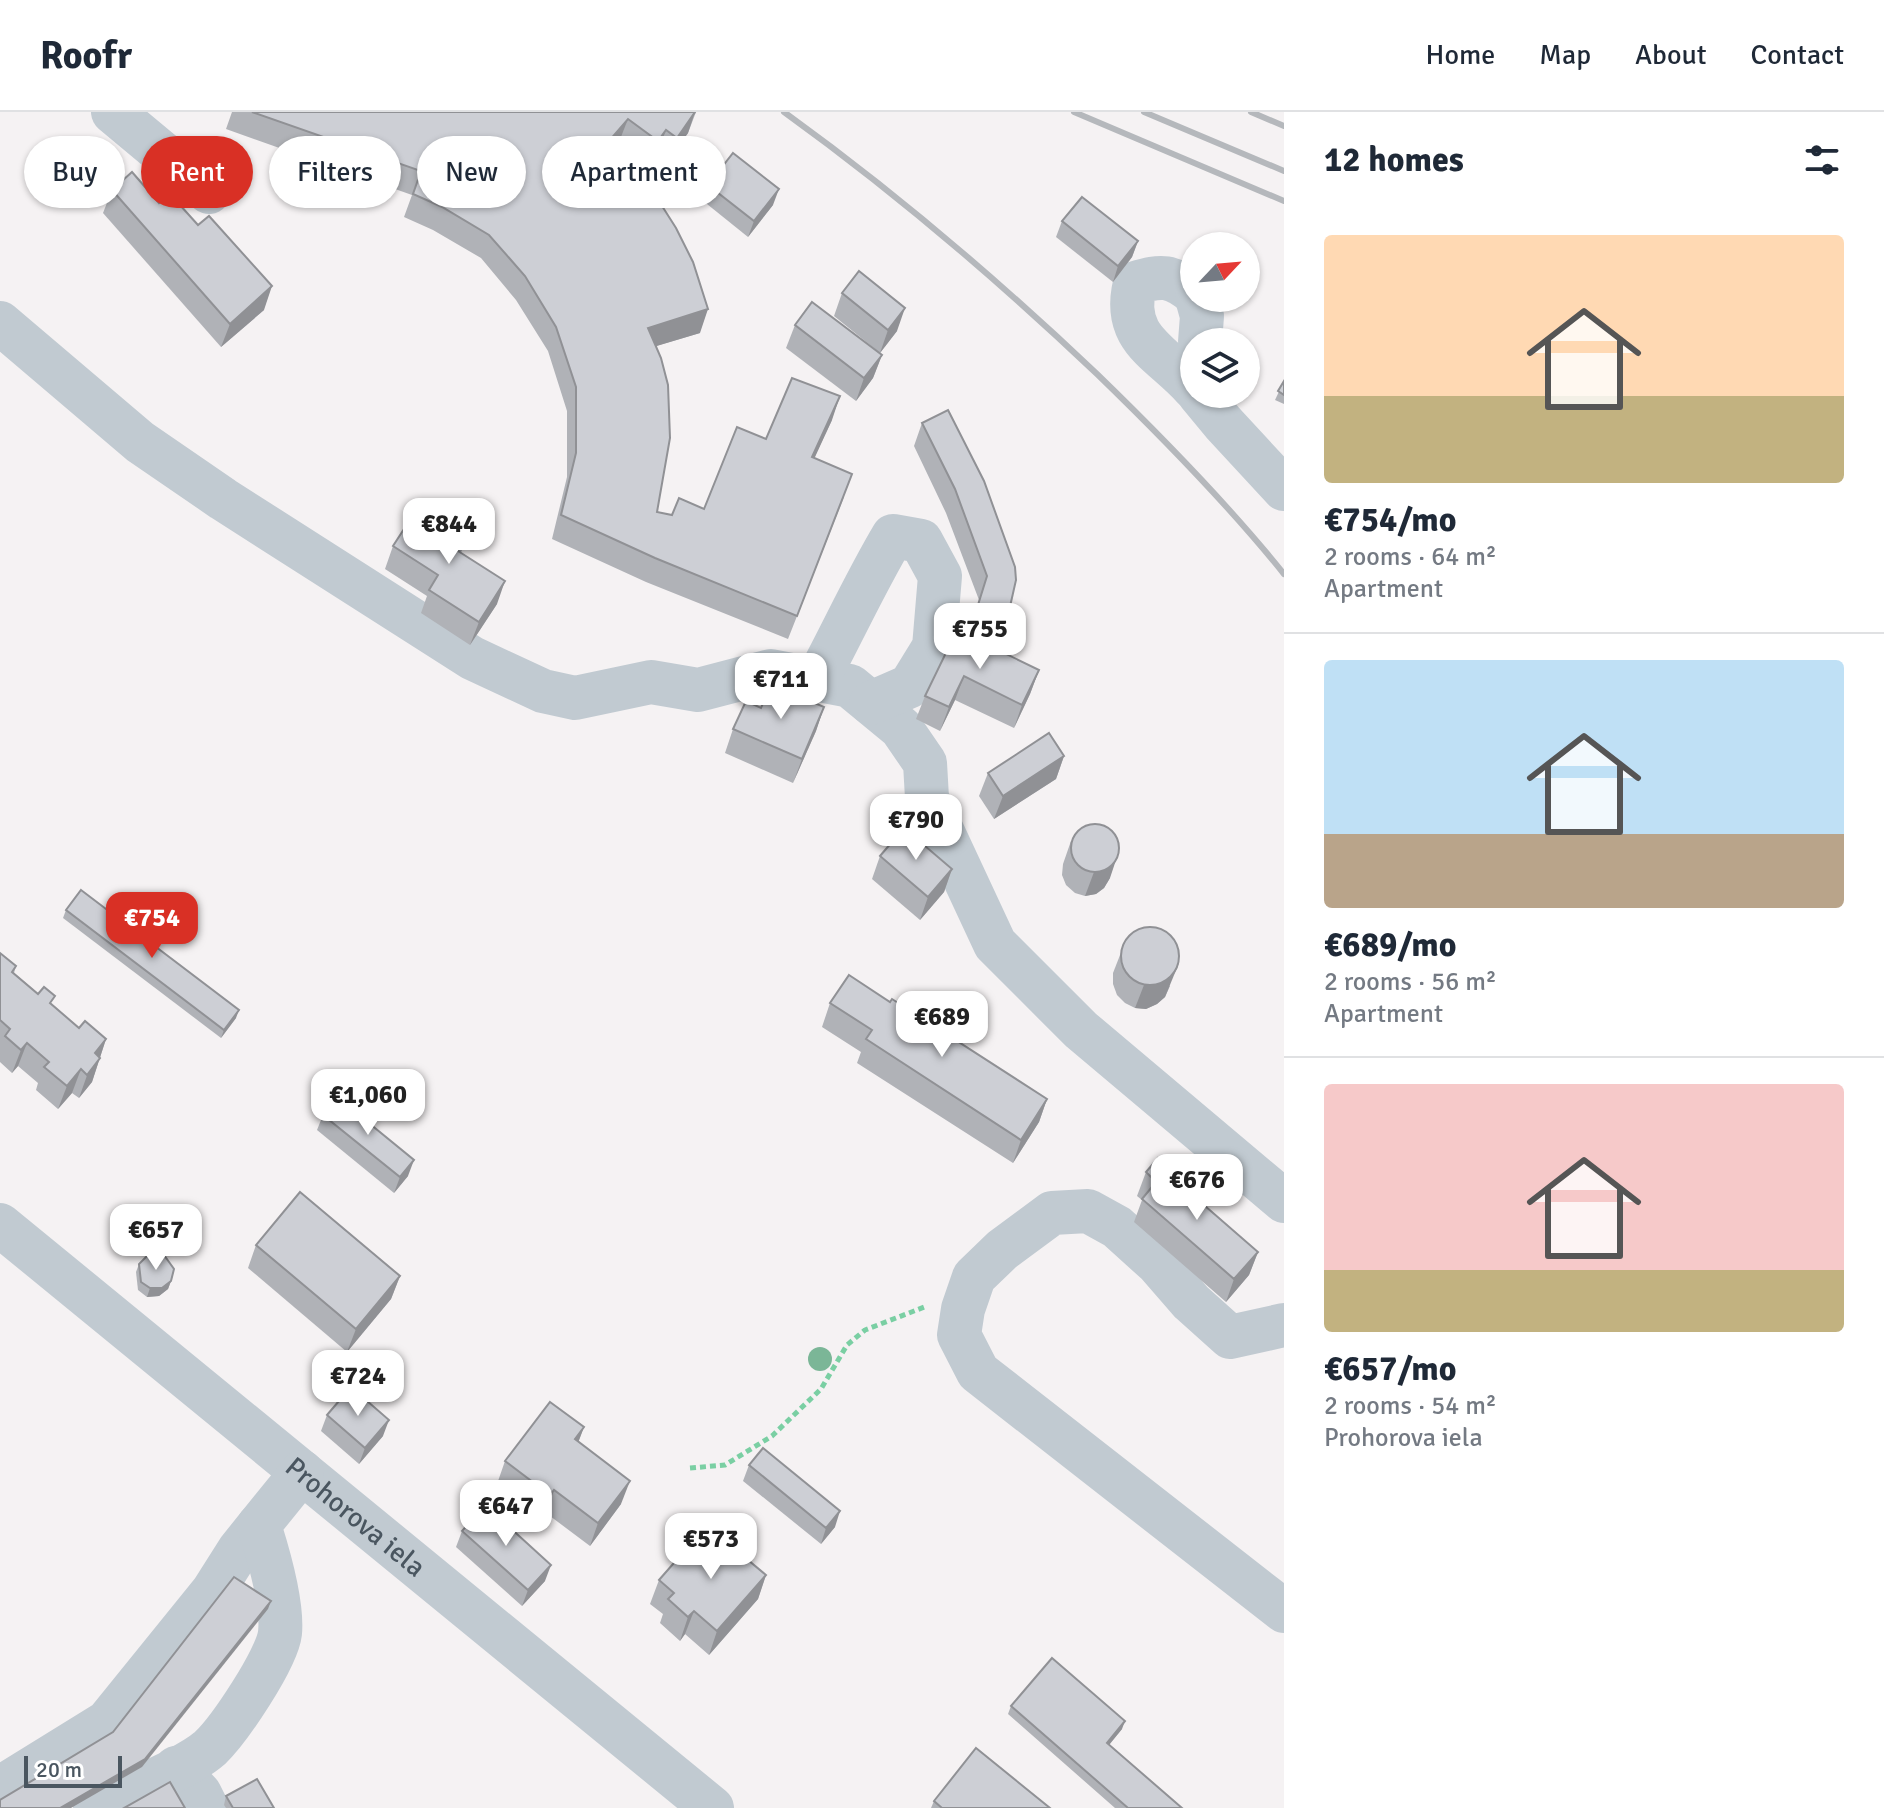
<!DOCTYPE html>
<html lang="en">
<head>
<meta charset="utf-8">
<style>
  body { margin:0; font-family:Signika,sans-serif; background:#f2f2f3; color:#1f2937; height:100vh; display:flex; flex-direction:column; font-size:30px; white-space:nowrap }
  * { box-sizing:border-box; margin:0 }
  p { font-size:26px; color:#747a83 }
  .icon { flex:none; width:44px; height:44px; fill:none; stroke:currentColor; stroke-width:2; stroke-linecap:round; stroke-linejoin:round }
  .map { position:relative; flex:1; overflow:hidden }
  .sheet { display:flex; flex-direction:column; background:#fff; width:600px }
  .sheet>* { flex:none }
  .top-card { position:absolute; left:24px; top:24px; width:760px; height:72px; display:flex; gap:16px }
  .needle { width:52px; rotate:64deg }
  .tools { position:absolute; left:1180px; top:120px; display:grid; gap:16px }
  .tools a { display:grid; place-items:center; width:80px; height:80px; border-radius:50%; background:#fff; box-shadow:0 2px 6px #0004; font-size:40px }
  .scale { position:absolute; left:24px; bottom:20px; width:98px; box-sizing:border-box; padding-left:8px; border:4px solid #4a5660; border-top:0; font-size:22px; line-height:28px; white-space:nowrap; color:#4a5660; -webkit-text-stroke:6px #fff; paint-order:stroke }
  .price { position:absolute; translate:-50% -68px; padding:0 18px; border-radius:16px; background:#fff; color:#222; font-size:26px; line-height:52px; filter:drop-shadow(0 2px 4px #0008) }
  .price::after { content:''; position:absolute; left:50%; top:48px; width:24px; height:18px; margin-left:-12px; background:inherit; clip-path:polygon(0 0,100% 0,50% 100%) }
  .price.selected { background:#d93025; color:#fff }
  ul { padding:0; list-style:none }
  li { display:grid; align-content:center; gap:16px; height:424px; padding:0 40px }
  li+li { border-top:2px solid #e0e1e3 }
  li span { display:grid; place-items:center; height:248px; border-radius:8px; color:#555 }
  li>.icon { margin-inline-start:auto }
  span .icon { width:144px; height:144px; fill:#fffc; stroke-width:1 }
  li b { font-size:34px }
  h2 { display:flex; justify-content:space-between; align-items:center; height:96px; padding:0 40px; font-size:34px }
  .pill { padding:0 28px; border-radius:36px; background:#fff; box-shadow:0 2px 6px #0004; font-size:28px; line-height:72px }
  .pill.selected { background:#d93025; color:#fff }
  header { display:flex; align-items:center; gap:48px; box-sizing:border-box; height:112px; padding:0 40px; background:#fff; border-bottom:2px solid #e0e1e3 }
  header strong { font-size:38px }
  nav { display:flex; gap:44px; margin-inline-start:auto; font-size:28px }
  main { display:flex; flex:1; min-height:0 }
  .map>svg:first-child { display:block }
</style>
</head>
<body>
<header>
<strong>Roofr</strong>
<nav><a>Home</a><a>Map</a><a>About</a><a>Contact</a></nav>
</header>
<main>
<div class="map">
<svg width="1284" height="1696" viewBox="0 0 1284 1696">
  <rect width="100%" height="100%" fill="#f5f2f3"/>
  <g fill="none" stroke-linecap="round" stroke-linejoin="round">
    <path stroke="#7acfa3" stroke-width="5" stroke-dasharray="6 4" stroke-linecap="butt" d="M690,1356L725,1353L772,1324L821,1277L847,1233L865,1218L927,1194"/>
    <g stroke="#c1cad1" stroke-width="44">
      <path d="M113,0L209,80"/>
      <path d="M1194,181C1171,163 1162,163 1135,171C1121,228 1161,239 1194,276"/>
      <path d="M1197,186L1202,204L1200,230"/>
      <path d="M0,211L140,330L223,387L472,546L543,579L575,586L651,570L698,578L771,559L850,574L901,616L925,651L927,686L995,832L1081,918L1284,1089"/>
      <path d="M1199,282L1223,311L1284,377"/>
      <path d="M817,568C843,520 865,471 893,424L921,429L940,464L934,535L910,574L871,591"/>
      <path id="s1" d="M0,1113L712,1696"/>
      <path d="M1284,1213L1230,1225L1191,1190L1158,1152L1117,1115L1088,1099L1052,1101L1002,1138L974,1165L963,1197L959,1223L978,1260L1284,1499"/>
      <path d="M176,1656L200,1682L207,1696"/>
      <path d="M0,1676L107,1610L213,1479L239,1438L259,1413"/>
      <path d="M95,1696C126,1680 186,1657 210,1636C229,1618 277,1547 280,1521C283,1491 268,1441 259,1413L302,1360"/>
    </g>
    <g stroke="#b5b8bc" stroke-width="6">
      <path d="M784,0C895,80 998,168 1097,262C1162,325 1227,391 1284,462"/>
      <path d="M1074,0L1284,89"/>
      <path d="M1144,0L1284,59"/>
      <path d="M1251,0L1284,14"/>
    </g>
  </g>
  <circle fill="#7bb697" cx="820" cy="1247" r="12"/>
  <g fill="#b0b2b7">
    <path d="M232,0H696L688,21L668,49L657,42L650,52L619,30L615,35L700,221L656,234L657,400L672,403L704,397L766,327L832,308L814,346L844,385L788,527L646,470L552,427L567,365V299L548,239L516,188L481,146L433,118L404,105L412,83L226,17Z"/>
    <path d="M708,73L773,93L748,125L702,88Z"/>
    <path d="M112,78L159,91L264,198L221,235L103,101Z"/>
    <path d="M1062,109L1138,129L1132,145L1113,170L1056,125Z"/>
    <path d="M842,181L897,219L880,241L834,204Z"/>
    <path d="M795,213L882,243L873,266L856,289L786,236Z"/>
    <path d="M1284,269V292L1275,288Z"/>
    <path d="M948,298L1009,499L1000,522L970,516L979,488L946,401L914,334L922,311Z"/>
    <path d="M465,428L461,441L497,492L470,533L421,501L427,484L385,457L393,434Z"/>
    <path d="M957,518L1039,558L1030,582L1014,616L955,588L940,619L916,607L925,584Z"/>
    <path d="M824,595L816,619L793,671L725,641L733,617L761,596Z"/>
    <path d="M1064,644L1056,667L994,707L979,684L988,661Z"/>
    <path d="M1071,729L1110,766L1104,776L1096,782L1085,784L1075,781L1066,773L1062,763L1063,752Z"/>
    <path d="M880,744L952,757L944,780L920,808L872,767Z"/>
    <path d="M66,798L236,906L221,926L63,806Z"/>
    <path d="M1122,838L1170,874L1165,885L1157,892L1146,897L1135,896L1125,891L1117,883L1113,872V861Z"/>
    <path d="M0,841L16,854L14,861L79,916L106,927L92,970L79,986L72,981L58,997L36,978L38,971L18,954L12,961L0,950Z"/>
    <path d="M890,890L1047,987L1039,1010L1013,1051L857,951L861,940L822,915L830,891Z"/>
    <path d="M323,1003L408,1064L394,1081L317,1018Z"/>
    <path d="M1169,1055L1167,1061L1258,1140L1249,1163L1226,1190L1134,1110L1142,1088L1137,1084L1146,1060Z"/>
    <path d="M256,1133L400,1164L391,1187L347,1240L248,1156Z"/>
    <path d="M139,1152L171,1169L168,1177L159,1184L147,1185L138,1178L136,1160Z"/>
    <path d="M327,1303L383,1324L359,1352L321,1319Z"/>
    <path d="M584,1315L578,1330L621,1392L590,1434L546,1401L542,1407L497,1372L505,1349Z"/>
    <path d="M749,1353L835,1415L821,1432L743,1369Z"/>
    <path d="M462,1419L545,1469L522,1494L456,1435Z"/>
    <path d="M731,1444L766,1463L758,1487L709,1543L685,1522L680,1529L660,1511L663,1502L650,1492L659,1468Z"/>
    <path d="M1011,1594L1122,1617L1109,1633L1182,1696H1115L1008,1602Z"/>
    <path d="M226,1684L274,1696H226L224,1693Z"/>
    <path d="M934,1689L1050,1696H931Z"/>
  </g>
  <g fill="#909195">
    <path d="M695,0L688,21L668,49L677,26Z"/>
    <path d="M628,7L619,30L600,52L609,29Z"/>
    <path d="M666,18L657,42L650,52L658,29Z"/>
    <path d="M779,77L773,93L748,125L754,109Z"/>
    <path d="M1138,129L1132,145L1113,170L1118,154Z"/>
    <path d="M272,174L264,198L221,235L230,212Z"/>
    <path d="M905,196L897,219L880,241L888,218Z"/>
    <path d="M708,197L700,221L640,239L648,216Z"/>
    <path d="M882,243L873,266L856,289L864,266Z"/>
    <path d="M840,284L832,308L804,369L812,345Z"/>
    <path d="M505,469L497,492L470,533L479,510Z"/>
    <path d="M1039,558L1030,582L1014,616L1022,593Z"/>
    <path d="M964,564L955,588L940,619L949,595Z"/>
    <path d="M824,595L816,619L793,671L802,647Z"/>
    <path d="M1064,644L1056,667L994,707L1003,684Z"/>
    <path d="M1118,742L1110,766L1104,776L1096,782L1085,784L1094,760Z"/>
    <path d="M952,757L944,780L920,808L928,785Z"/>
    <path d="M1179,851L1165,885L1157,892L1146,897L1135,896L1144,873Z"/>
    <path d="M239,898L236,906L221,926L224,918Z"/>
    <path d="M106,927L92,970L79,986L95,941Z"/>
    <path d="M27,931L18,954L12,961L21,938Z"/>
    <path d="M81,957L72,981L58,997L67,974Z"/>
    <path d="M1047,987L1039,1010L1013,1051L1021,1028Z"/>
    <path d="M414,1048L408,1064L394,1081L400,1065Z"/>
    <path d="M1258,1140L1249,1163L1226,1190L1234,1167Z"/>
    <path d="M400,1164L391,1187L347,1240L356,1217Z"/>
    <path d="M171,1169L168,1177L159,1184L147,1185L150,1176Z"/>
    <path d="M389,1308L383,1324L359,1352L365,1336Z"/>
    <path d="M584,1315L575,1339V1327Z"/>
    <path d="M630,1369L621,1392L590,1434L598,1411Z"/>
    <path d="M554,1378L546,1401L542,1407L550,1383Z"/>
    <path d="M840,1399L835,1415L821,1432L826,1416Z"/>
    <path d="M551,1453L545,1469L522,1494L528,1478Z"/>
    <path d="M766,1463L758,1487L709,1543L717,1519Z"/>
    <path d="M271,1489L268,1497L142,1655L71,1696H60Z"/>
    <path d="M694,1499L685,1522L680,1529L688,1505Z"/>
    <path d="M1125,1609L1122,1617L1104,1639L1107,1631Z"/>
  </g>
  <g fill="#cdcfd5" stroke="#909195" stroke-width="2">
    <path d="M252,0H695L677,26L666,18L658,29L628,7L609,29L650,75L676,116L693,150L708,197L648,216L661,246L668,273L670,326L657,400L672,403L679,386L704,397L737,315L766,327L792,266L840,284L812,345L852,362L797,504L655,446L561,403L576,341V275L556,215L525,164L489,123L442,95L413,82L421,59Z"/>
    <path d="M733,41L779,77L754,109L708,73Z"/>
    <path d="M132,60L159,91L170,82L198,113L209,104L272,174L230,212L112,78Z"/>
    <path d="M1082,85L1138,129L1118,154L1062,109Z"/>
    <path d="M859,159L905,196L888,218L842,181Z"/>
    <path d="M812,190L882,243L864,266L795,213Z"/>
    <path d="M1284,269V283L1278,279Z"/>
    <path d="M948,298L984,369L1015,455L1016,468L1009,499L978,493L987,464L955,377L922,311Z"/>
    <path d="M417,397L465,428L458,439L505,469L479,510L429,478L438,463L393,434Z"/>
    <path d="M957,518L1039,558L1022,593L964,564L949,595L925,584Z"/>
    <path d="M771,572L824,595L802,647L733,617L746,589L761,596Z"/>
    <path d="M1049,621L1064,644L1003,684L988,661Z"/>
    <circle cx="1095" cy="736" r="24"/>
    <path d="M904,716L952,757L928,785L880,744Z"/>
    <path d="M81,778L239,898L224,918L66,798Z"/>
    <circle cx="1150" cy="844" r="29"/>
    <path d="M0,841L16,854L12,860L38,882L44,875L55,884L50,891L79,916L85,909L106,927L95,941L100,946L87,963L81,957L67,974L44,955L49,950L27,931L21,938L5,924L10,917L0,908Z"/>
    <path d="M849,863L890,890L892,887L1047,987L1021,1028L866,927L872,918L830,891Z"/>
    <path d="M337,985L414,1048L400,1065L323,1003Z"/>
    <path d="M1158,1046L1169,1055L1166,1060L1258,1140L1234,1167L1142,1087L1156,1070L1146,1060Z"/>
    <path d="M300,1080L400,1164L356,1217L256,1133Z"/>
    <path d="M164,1143L174,1157L171,1169L162,1176H150L141,1170L139,1152L147,1144Z"/>
    <path d="M351,1275L389,1308L365,1336L327,1303Z"/>
    <path d="M550,1290L584,1315L575,1327L630,1369L598,1411L554,1378L550,1383L505,1349Z"/>
    <path d="M763,1336L840,1399L826,1416L749,1353Z"/>
    <path d="M485,1393L551,1453L528,1478L462,1419Z"/>
    <path d="M702,1419L731,1444L736,1438L766,1463L717,1519L694,1499L688,1505L668,1487L674,1481L659,1468Z"/>
    <path d="M234,1465L271,1489L145,1647L60,1696H0V1688L113,1620Z"/>
    <path d="M1052,1546L1125,1609L1107,1631L1182,1696H1128L1011,1594Z"/>
    <path d="M976,1636L1050,1696H942L934,1689Z"/>
    <path d="M257,1667L274,1696H233L226,1684Z"/>
    <path d="M170,1670L185,1696H124Z"/>
  </g>
  <g text-anchor="middle" stroke-width="6" stroke-linejoin="round" paint-order="stroke">
    <g font-size="28" fill="#4a5660" stroke="#fff">
      <text dy="10" stroke="none"><textPath href="#s1" startOffset="460">Prohorova iela</textPath></text>
    </g>
  </g>
</svg>
<div class="tools">
<a><svg class="needle" viewBox="-14 -14 28 28"><path d="M0-13l5 13h-10z" fill="#e53935"/><path d="M0 13l5-13h-10z" fill="#747a83"/></svg></a>
<a><svg class="icon" aria-label="layers" viewBox="0 0 24 24"><path d="M12 4l9 5-9 5-9-5zM3 14l9 5 9-5"/></svg></a>
</div>
<div class="scale">20 m</div>
<b class="price" style="left:449px;top:454px">€844</b>
<b class="price" style="left:980px;top:559px">€755</b>
<b class="price" style="left:781px;top:609px">€711</b>
<b class="price" style="left:916px;top:750px">€790</b>
<b class="price selected" style="left:152px;top:848px">€754</b>
<b class="price" style="left:942px;top:947px">€689</b>
<b class="price" style="left:368px;top:1025px">€1,060</b>
<b class="price" style="left:1197px;top:1110px">€676</b>
<b class="price" style="left:156px;top:1160px">€657</b>
<b class="price" style="left:358px;top:1306px">€724</b>
<b class="price" style="left:506px;top:1436px">€647</b>
<b class="price" style="left:711px;top:1469px">€573</b>
<div class="top-card">
<a class="pill">Buy</a>
<a class="pill selected">Rent</a>
<a class="pill">Filters</a>
<a class="pill">New</a>
<a class="pill">Apartment</a>
</div>
</div>
<section class="sheet">
<h2>12 homes<svg class="icon" aria-label="filters" viewBox="0 0 24 24"><path d="M4 7h16M4 17h16"/><circle cx="9" cy="7" r="2"/><circle cx="15" cy="17" r="2"/></svg></h2>
<ul>
<li><span style="background:linear-gradient(#ffd9b3 65%,#c2b280 0)"><svg class="icon" aria-label="home" viewBox="0 0 24 24"><path d="M3 11l9-7 9 7M6 9v11h12V9"/></svg></span><div><b>€754/mo</b><p>2 rooms · 64 m²</p><p>Apartment</p></div></li>
<li><span style="background:linear-gradient(#bfe0f5 70%,#b9a48a 0)"><svg class="icon" aria-label="home" viewBox="0 0 24 24"><path d="M3 11l9-7 9 7M6 9v11h12V9"/></svg></span><div><b>€689/mo</b><p>2 rooms · 56 m²</p><p>Apartment</p></div></li>
<li><span style="background:linear-gradient(#f6c9c9 75%,#c2b280 0)"><svg class="icon" aria-label="home" viewBox="0 0 24 24"><path d="M3 11l9-7 9 7M6 9v11h12V9"/></svg></span><div><b>€657/mo</b><p>2 rooms · 54 m²</p><p>Prohorova iela</p></div></li>
</ul>
</section>
</main>
</body>
</html>
